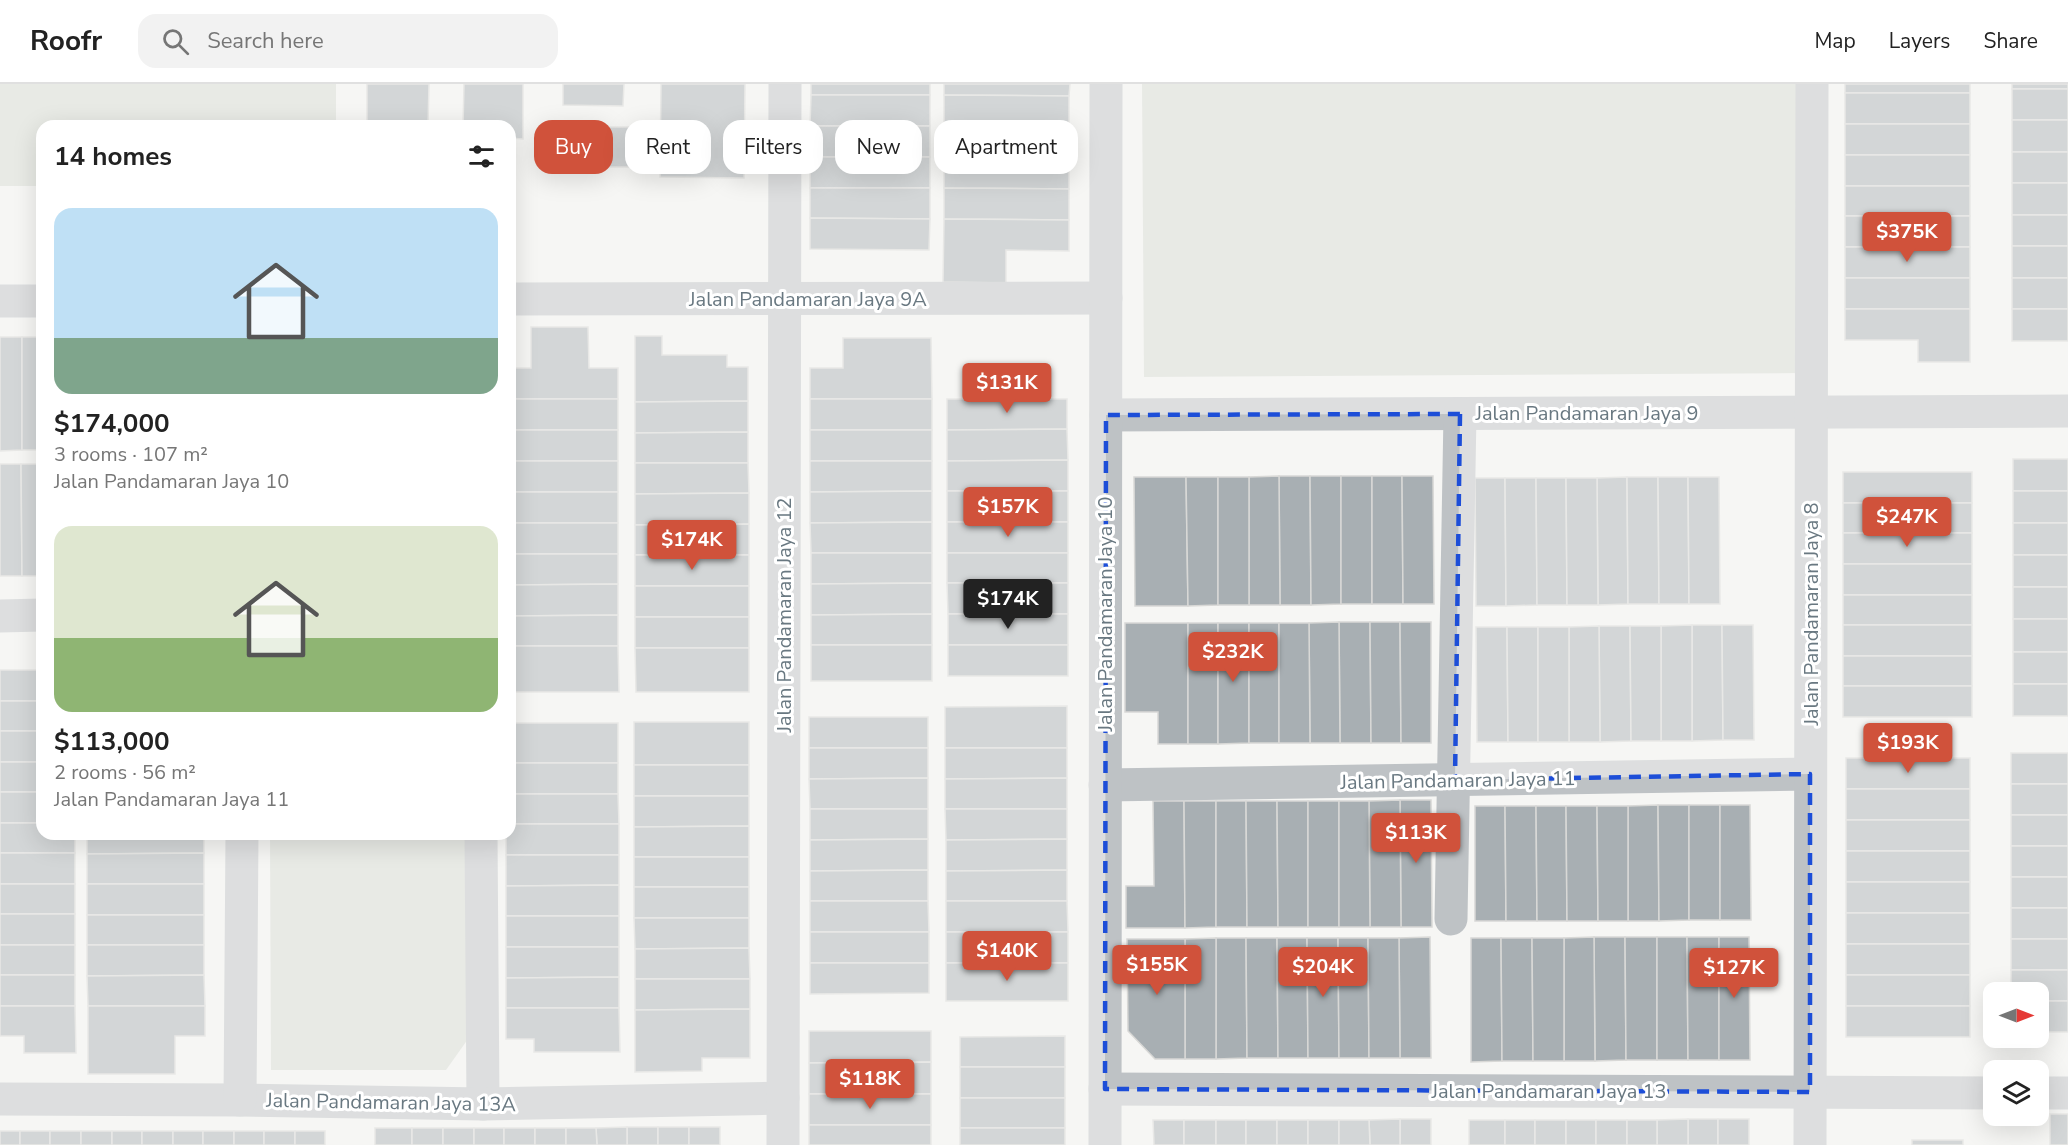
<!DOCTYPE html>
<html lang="en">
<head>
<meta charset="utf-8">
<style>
  body { margin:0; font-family:"Nunito Sans",sans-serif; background:#f2f2f2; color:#222; height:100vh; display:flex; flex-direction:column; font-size:22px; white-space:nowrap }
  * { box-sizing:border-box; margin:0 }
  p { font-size:20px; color:#767676 }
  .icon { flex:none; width:33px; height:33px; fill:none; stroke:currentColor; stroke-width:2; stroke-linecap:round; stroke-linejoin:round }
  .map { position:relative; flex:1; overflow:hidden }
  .side { position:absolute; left:36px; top:36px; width:480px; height:720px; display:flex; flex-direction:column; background:#fff; border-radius:18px; box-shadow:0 6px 24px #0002 }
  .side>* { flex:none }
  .guide { position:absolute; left:534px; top:36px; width:570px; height:54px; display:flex; gap:12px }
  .needle { width:39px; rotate:90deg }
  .tools { position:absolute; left:1983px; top:898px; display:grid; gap:12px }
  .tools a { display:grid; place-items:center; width:66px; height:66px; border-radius:12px; background:#fff; box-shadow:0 6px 24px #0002; font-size:30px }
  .price { position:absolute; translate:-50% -51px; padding:0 14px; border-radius:6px; background:#d0523b; color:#fff; font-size:20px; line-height:39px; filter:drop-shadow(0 2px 3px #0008) }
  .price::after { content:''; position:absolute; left:50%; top:36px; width:18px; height:14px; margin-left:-9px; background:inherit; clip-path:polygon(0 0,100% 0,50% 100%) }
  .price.active { background:#222; color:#fff }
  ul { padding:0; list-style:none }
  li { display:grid; align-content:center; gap:12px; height:318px; padding:0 18px }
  li span { display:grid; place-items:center; height:186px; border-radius:18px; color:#555 }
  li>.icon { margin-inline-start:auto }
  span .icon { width:108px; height:108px; fill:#fffc; stroke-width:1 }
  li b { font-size:26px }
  h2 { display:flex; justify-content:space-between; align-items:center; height:72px; padding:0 18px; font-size:26px }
  .chip { padding:0 21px; border-radius:18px; background:#fff; box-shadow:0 6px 24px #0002; font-size:21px; line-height:54px }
  .chip.active { background:#d0523b; color:#fff }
  header { display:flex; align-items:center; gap:36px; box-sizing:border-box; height:84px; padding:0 30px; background:#fff; border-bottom:2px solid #e0e0e0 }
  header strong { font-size:28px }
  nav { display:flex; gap:33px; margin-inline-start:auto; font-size:21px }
  .search { width:420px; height:54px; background:#f2f2f2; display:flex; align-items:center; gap:15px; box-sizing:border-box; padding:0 21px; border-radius:18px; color:#767676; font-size:22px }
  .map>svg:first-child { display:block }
</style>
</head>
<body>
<header>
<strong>Roofr</strong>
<div class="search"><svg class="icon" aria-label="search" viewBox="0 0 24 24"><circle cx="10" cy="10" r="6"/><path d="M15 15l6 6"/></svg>Search here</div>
<nav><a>Map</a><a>Layers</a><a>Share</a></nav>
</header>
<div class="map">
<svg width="2068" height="1061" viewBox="0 0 2068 1061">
  <rect width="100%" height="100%" fill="#f6f6f4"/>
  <g fill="#d7dbd3">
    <path d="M0,0H336V42H42V102H0Z"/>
    <path d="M1142,0H1800L1802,289L1144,293Z"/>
    <path d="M270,750H468V955L446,986H271Z"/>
  </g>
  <g fill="#a8afb3" stroke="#d8d8d6" stroke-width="1.5">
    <path d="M367,0H429L428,42H367Z"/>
    <path d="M464,0H523V55L510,54V42H463Z"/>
    <path d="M563,0H624L623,22L563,21Z"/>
    <path d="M661,0H745L744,94L660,93Z"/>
    <rect x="811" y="0" width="119" height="11"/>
    <path d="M944,0H1070L1069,12L944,11Z"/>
    <rect x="1845" y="0" width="125" height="9"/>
    <rect x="2012" y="0" width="56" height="5"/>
    <rect x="2012" y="5" width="56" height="31"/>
    <rect x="1845" y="9" width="125" height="31"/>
    <path d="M811,11H930V42H810Z"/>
    <path d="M944,11L1069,12V43L944,42Z"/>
    <rect x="2012" y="36" width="56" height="32"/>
    <rect x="1845" y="40" width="125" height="31"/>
    <rect x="810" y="42" width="120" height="31"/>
    <path d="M944,42L1069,43V74L944,73Z"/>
    <path d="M603,43H638L637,83H603Z"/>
    <rect x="2012" y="68" width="56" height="31"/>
    <rect x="1845" y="71" width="125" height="31"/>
    <rect x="810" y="73" width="120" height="31"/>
    <path d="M944,73L1069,74V105L944,104Z"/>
    <rect x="2012" y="99" width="56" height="32"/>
    <rect x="1845" y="102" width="125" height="30"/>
    <path d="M810,104H930V135L810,134Z"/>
    <path d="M944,104L1069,105V136L944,135Z"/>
    <rect x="2012" y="131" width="56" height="31"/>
    <rect x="1845" y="132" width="125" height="31"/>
    <path d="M810,134L930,135L929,166L810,165Z"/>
    <path d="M944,135L1069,136V167L1006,166V199L943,198Z"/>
    <rect x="2012" y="162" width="56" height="32"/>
    <rect x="1845" y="163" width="125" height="31"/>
    <rect x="1845" y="194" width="125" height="31"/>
    <rect x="2012" y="194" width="56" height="31"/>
    <path d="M1845,225H1970V278H1918V256H1845Z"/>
    <rect x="2012" y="225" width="56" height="32"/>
    <path d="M531,243H588L589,284H618V315H510V284H531Z"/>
    <path d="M635,252H662V271H727V283H748V317L635,318Z"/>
    <path d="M0,253H22V366L0,367Z"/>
    <rect x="22" y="253" width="20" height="113"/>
    <path d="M843,254H931L932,315H810V284H843Z"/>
    <rect x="510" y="315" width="108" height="31"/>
    <rect x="810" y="315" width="122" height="31"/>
    <path d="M947,315H1067V345L947,346Z"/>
    <path d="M748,317V348L635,349V318Z"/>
    <path d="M1067,345L1068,376L947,377V346Z"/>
    <rect x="510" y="346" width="108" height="31"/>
    <rect x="810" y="346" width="122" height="31"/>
    <path d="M748,348V379H635V349Z"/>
    <rect x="2013" y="375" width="55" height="32"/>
    <path d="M1068,376V407H947V377Z"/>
    <rect x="510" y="377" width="108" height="31"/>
    <path d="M810,377H932V407L810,408Z"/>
    <path d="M635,379H748L749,409L635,410Z"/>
    <path d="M0,380H21L22,492H0Z"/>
    <path d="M21,380H42V492H22Z"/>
    <rect x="1843" y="388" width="129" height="31"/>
    <path d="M1279,392H1310L1311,521H1280Z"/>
    <path d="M1279,392L1280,521H1249V393Z"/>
    <path d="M1310,392H1341V520L1311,521Z"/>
    <rect x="1341" y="392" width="31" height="128"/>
    <path d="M1372,392H1402L1403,520H1372Z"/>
    <path d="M1402,392H1433L1434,520H1403Z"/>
    <path d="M1134,393H1186L1188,522H1135Z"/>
    <path d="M1186,393H1218V521L1188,522Z"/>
    <rect x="1218" y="393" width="31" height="128"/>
    <path d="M1627,393L1628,520L1598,521L1597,394Z"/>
    <path d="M1627,393H1658L1659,520H1628Z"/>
    <path d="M1658,393H1688L1689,520H1659Z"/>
    <path d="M1688,393H1719L1720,520H1689Z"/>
    <path d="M1475,394H1505L1506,522H1476Z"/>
    <path d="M1505,394H1536L1537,521L1506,522Z"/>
    <path d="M1536,394H1566L1567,521H1537Z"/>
    <path d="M1566,394H1597L1598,521H1567Z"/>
    <path d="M932,407V438L810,439V408Z"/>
    <rect x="947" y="407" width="121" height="31"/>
    <rect x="2013" y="407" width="55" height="32"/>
    <rect x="510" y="408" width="108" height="31"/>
    <path d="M749,409V440L635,441V410Z"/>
    <rect x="1843" y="419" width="129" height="30"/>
    <path d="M932,438V469H811L810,439Z"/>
    <rect x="947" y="438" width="121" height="31"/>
    <rect x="510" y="439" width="108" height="31"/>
    <rect x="2013" y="439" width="55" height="32"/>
    <path d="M749,440V471H635V441Z"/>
    <rect x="1843" y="449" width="129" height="31"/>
    <path d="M811,469H932V499L811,500Z"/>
    <rect x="947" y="469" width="121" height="30"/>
    <path d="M510,470H618V500L510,501Z"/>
    <rect x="635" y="471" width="114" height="31"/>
    <rect x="2013" y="471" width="55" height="32"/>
    <rect x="1843" y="480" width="129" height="31"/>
    <path d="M932,499V530L811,531V500Z"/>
    <path d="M947,499H1068V530H948Z"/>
    <path d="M618,500V531L510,532V501Z"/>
    <rect x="635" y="502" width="114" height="31"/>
    <rect x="2013" y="503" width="55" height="32"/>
    <rect x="1843" y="511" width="129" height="30"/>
    <path d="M932,530V561H811V531Z"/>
    <rect x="948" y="530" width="120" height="31"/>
    <path d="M618,531V562H510V532Z"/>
    <rect x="635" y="533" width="114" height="31"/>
    <rect x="2013" y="535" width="55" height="33"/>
    <path d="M1339,538H1370L1371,659H1340Z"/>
    <path d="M1339,538L1340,659H1310L1309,539Z"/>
    <path d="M1370,538H1400L1401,659H1371Z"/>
    <path d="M1400,538H1431V659H1401Z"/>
    <path d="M1125,539H1188V660H1158V628H1125Z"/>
    <rect x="1188" y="539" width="30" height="121"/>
    <path d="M1218,539H1249V659L1218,660Z"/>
    <rect x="1249" y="539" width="30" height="120"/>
    <path d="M1279,539H1309L1310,659H1279Z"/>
    <path d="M1692,541H1722L1723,656L1692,657Z"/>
    <path d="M1692,541V657H1661V542Z"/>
    <path d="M1722,541H1753L1754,656H1723Z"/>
    <rect x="1843" y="541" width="129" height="31"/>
    <path d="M1599,542H1630L1631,657L1600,658Z"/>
    <path d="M1599,542L1600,658H1569V543Z"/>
    <path d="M1630,542H1661V657H1631Z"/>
    <path d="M1476,543H1507L1508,658H1477Z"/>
    <path d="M1507,543H1538V658H1508Z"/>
    <rect x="1538" y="543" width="31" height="115"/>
    <rect x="811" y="561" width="121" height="36"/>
    <rect x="948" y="561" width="120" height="31"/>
    <path d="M510,562H618L619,608H510Z"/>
    <path d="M635,564H749V608H636Z"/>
    <rect x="2013" y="568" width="55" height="32"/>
    <rect x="1843" y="572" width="129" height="30"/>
    <rect x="0" y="586" width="42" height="31"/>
    <rect x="2013" y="600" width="55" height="32"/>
    <rect x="1843" y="602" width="129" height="31"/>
    <rect x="0" y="617" width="42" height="30"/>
    <path d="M1067,622V664H945V623Z"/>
    <rect x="809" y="633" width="119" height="31"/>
    <rect x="634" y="638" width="115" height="43"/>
    <rect x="510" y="639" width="108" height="40"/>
    <rect x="0" y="647" width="42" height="31"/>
    <path d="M809,664H928V694L809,695Z"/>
    <path d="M945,664H1067V694L945,695Z"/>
    <rect x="2011" y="669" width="57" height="31"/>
    <rect x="1846" y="674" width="124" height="31"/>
    <rect x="0" y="678" width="42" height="30"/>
    <rect x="510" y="679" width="108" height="31"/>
    <rect x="634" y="681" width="115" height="31"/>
    <path d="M928,694V725H810L809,695Z"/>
    <path d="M1067,694V725H945V695Z"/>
    <rect x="2011" y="700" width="57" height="31"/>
    <rect x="1846" y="705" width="124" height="31"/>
    <rect x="0" y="708" width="42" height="31"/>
    <path d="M510,710H618L619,740H510Z"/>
    <path d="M634,712H749V742L634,743Z"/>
    <path d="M1400,716H1431L1432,843H1401Z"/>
    <path d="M1400,716L1401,843H1370L1369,717Z"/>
    <path d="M1153,717H1184L1185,844H1126V802H1154Z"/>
    <path d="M1184,717H1216V843L1185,844Z"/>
    <path d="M1216,717H1246L1247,843H1216Z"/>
    <path d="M1246,717H1277L1278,843H1247Z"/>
    <path d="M1277,717H1308V843H1278Z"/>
    <rect x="1308" y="717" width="31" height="126"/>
    <path d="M1339,717H1369L1370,843H1339Z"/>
    <path d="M1658,721L1659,837H1628V722Z"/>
    <path d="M1658,721H1689V836L1659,837Z"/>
    <rect x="1689" y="721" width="31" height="115"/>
    <path d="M1720,721H1750L1751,836H1720Z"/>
    <path d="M1475,722H1505L1506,837H1475Z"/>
    <path d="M1505,722H1536L1537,837H1506Z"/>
    <path d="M1536,722H1566L1567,837H1537Z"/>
    <path d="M1566,722H1597L1598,837H1567Z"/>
    <path d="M1597,722H1628V837H1598Z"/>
    <path d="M810,725H928V755L810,756Z"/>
    <path d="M945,725H1067V755L946,756Z"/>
    <rect x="2011" y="731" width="57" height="31"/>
    <rect x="1846" y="736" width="124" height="31"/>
    <path d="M0,739H42V750H75V769H0Z"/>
    <path d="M510,740H619V771H506V750H510Z"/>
    <path d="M749,742V773H634V743Z"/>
    <path d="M87,750H204V769L87,770Z"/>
    <path d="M928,755V786L810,787V756Z"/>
    <path d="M1067,755V786L946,787V756Z"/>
    <rect x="2011" y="762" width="57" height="31"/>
    <rect x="1846" y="767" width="124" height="31"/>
    <rect x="0" y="769" width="75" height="31"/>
    <path d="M204,769V800H87V770Z"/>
    <path d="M506,771H619V801L506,802Z"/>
    <rect x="634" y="773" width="115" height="30"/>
    <path d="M928,786V817H810V787Z"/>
    <path d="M1067,786V817H946V787Z"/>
    <rect x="2011" y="793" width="57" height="31"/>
    <rect x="1846" y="798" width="124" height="31"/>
    <rect x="0" y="800" width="75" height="30"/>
    <rect x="87" y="800" width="117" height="31"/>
    <path d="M619,801V832H506V802Z"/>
    <rect x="634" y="803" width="115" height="31"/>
    <path d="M810,817H928L929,848H810Z"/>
    <path d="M946,817H1067L1068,848H946Z"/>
    <rect x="2011" y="824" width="57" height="31"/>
    <rect x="1846" y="829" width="124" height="31"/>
    <rect x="0" y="830" width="75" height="31"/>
    <rect x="87" y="831" width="117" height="30"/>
    <rect x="506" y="832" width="113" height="31"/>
    <path d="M634,834H749V864L635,865Z"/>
    <rect x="810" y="848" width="119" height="31"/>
    <rect x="946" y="848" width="122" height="31"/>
    <path d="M1430,853L1431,974H1400L1399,854Z"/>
    <path d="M1594,853H1625L1626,976L1595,977Z"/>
    <path d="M1594,853L1595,977H1564V854Z"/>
    <path d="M1625,853H1657V976H1626Z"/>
    <path d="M1657,853H1687L1688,976H1657Z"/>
    <path d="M1687,853H1719V976H1688Z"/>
    <path d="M1719,853H1749L1750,976H1719Z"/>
    <path d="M1216,854H1246L1247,974L1216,975Z"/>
    <path d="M1216,854V975H1185V855Z"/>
    <path d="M1246,854H1277L1278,974H1247Z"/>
    <path d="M1277,854H1307L1308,974H1278Z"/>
    <path d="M1307,854H1338L1339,974H1308Z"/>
    <path d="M1338,854H1368L1369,974H1339Z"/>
    <path d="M1368,854H1399L1400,974H1369Z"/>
    <path d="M1471,854H1501L1502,977L1471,978Z"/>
    <path d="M1501,854H1532L1533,977H1502Z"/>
    <path d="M1532,854H1564V977H1533Z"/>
    <path d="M1127,855H1185V975H1155L1128,947Z"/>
    <rect x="2011" y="855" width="57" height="31"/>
    <rect x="1846" y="860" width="124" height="31"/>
    <rect x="0" y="861" width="75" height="30"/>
    <path d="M87,861H204V891L87,892Z"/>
    <path d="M506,863H619V893L506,894Z"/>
    <path d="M749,864L750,895H635V865Z"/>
    <path d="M810,879H929V909L810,910Z"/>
    <rect x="946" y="879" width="122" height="38"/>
    <path d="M2011,886H2068V917H2038V909H2011Z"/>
    <rect x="0" y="891" width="75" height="31"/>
    <path d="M204,891L205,922H88L87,892Z"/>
    <rect x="1846" y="891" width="124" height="31"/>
    <path d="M619,893V924H506V894Z"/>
    <path d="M635,895H750V925L635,926Z"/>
    <rect x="2038" y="917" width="30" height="31"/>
    <path d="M0,922H75L76,969H24V952H0Z"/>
    <path d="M88,922H205V952H175V990H88Z"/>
    <rect x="1846" y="922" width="124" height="31"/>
    <path d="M506,924H619L620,968H534V955H506Z"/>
    <path d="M750,925V974H702V987L635,988V926Z"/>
    <path d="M809,947H931V978L809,979Z"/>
    <path d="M1065,952V983H960V953Z"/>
    <path d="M931,978V1010H809V979Z"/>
    <rect x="960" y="983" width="105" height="31"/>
    <rect x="809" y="1010" width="122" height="31"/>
    <rect x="960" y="1014" width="105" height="30"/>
    <rect x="2050" y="1030" width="18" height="31"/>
    <rect x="1400" y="1035" width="31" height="26"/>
    <path d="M1400,1035V1061H1370L1369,1036Z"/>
    <rect x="1688" y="1035" width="30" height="26"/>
    <path d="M1688,1035V1061H1657V1036Z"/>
    <rect x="1718" y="1035" width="31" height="26"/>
    <path d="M1153,1036H1184V1061H1154Z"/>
    <rect x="1184" y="1036" width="32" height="25"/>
    <rect x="1216" y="1036" width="30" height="25"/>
    <rect x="1246" y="1036" width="31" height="25"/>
    <rect x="1277" y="1036" width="31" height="25"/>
    <rect x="1308" y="1036" width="31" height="25"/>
    <path d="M1339,1036H1369L1370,1061H1339Z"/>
    <rect x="1469" y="1036" width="36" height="25"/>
    <rect x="1505" y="1036" width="30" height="25"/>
    <rect x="1535" y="1036" width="31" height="25"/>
    <rect x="1566" y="1036" width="30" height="25"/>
    <rect x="1596" y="1036" width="31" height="25"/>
    <rect x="1627" y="1036" width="30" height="25"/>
    <rect x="809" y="1041" width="122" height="20"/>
    <rect x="627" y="1043" width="31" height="18"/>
    <path d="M627,1043V1061H597L596,1044Z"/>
    <rect x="658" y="1043" width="31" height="18"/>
    <rect x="689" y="1043" width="31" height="18"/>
    <rect x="375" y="1044" width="37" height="17"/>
    <rect x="412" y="1044" width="31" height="17"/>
    <rect x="443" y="1044" width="31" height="17"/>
    <rect x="474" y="1044" width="30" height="17"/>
    <rect x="504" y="1044" width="31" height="17"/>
    <rect x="535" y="1044" width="31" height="17"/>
    <path d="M566,1044H596L597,1061H566Z"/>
    <rect x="960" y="1044" width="105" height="17"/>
    <rect x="0" y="1047" width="20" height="14"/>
    <rect x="20" y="1047" width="30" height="14"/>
    <rect x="50" y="1047" width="31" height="14"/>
    <rect x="81" y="1047" width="31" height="14"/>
    <rect x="112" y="1047" width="30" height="14"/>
    <rect x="142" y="1047" width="31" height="14"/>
    <rect x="173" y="1047" width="30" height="14"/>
    <rect x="203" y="1047" width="31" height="14"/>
    <rect x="234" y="1047" width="30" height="14"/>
    <rect x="264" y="1047" width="31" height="14"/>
    <rect x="295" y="1047" width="30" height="14"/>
    <rect x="1912" y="1056" width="51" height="5"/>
  </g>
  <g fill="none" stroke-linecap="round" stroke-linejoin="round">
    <g stroke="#bec2c5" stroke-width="33">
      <path d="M510,215L1106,214"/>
      <path d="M0,217H42"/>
      <path d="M1106,331L2068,327"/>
      <path d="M0,532L42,531"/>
      <path d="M1105,701L1810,690"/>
      <path d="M481,750L483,1020"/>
      <path d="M1451,835L1460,330"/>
      <path d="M1105,1005L1994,1009"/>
      <path d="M2038,1009H2068"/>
      <path d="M0,1015L240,1016L483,1020L783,1014"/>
      <path d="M240,1016L242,750"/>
      <path d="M783,1061L785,0"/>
      <path d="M1105,1061L1106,0"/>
      <path d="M1810,1061L1812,0"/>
    </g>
  </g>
  <path d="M0 0H2068V1061H0ZM1460,330L1455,696L1810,690V1008L1105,1005L1106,331Z" fill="#f6f6f4" fill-opacity=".55" fill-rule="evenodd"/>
  <path fill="none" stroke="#1d4ed8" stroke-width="4.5" stroke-dasharray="12 8" stroke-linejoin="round" d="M1460,330L1455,696L1810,690V1008L1105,1005L1106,331Z"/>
  <g text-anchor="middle" stroke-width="6" stroke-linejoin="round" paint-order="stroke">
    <g font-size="20" fill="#697881" stroke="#fff">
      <text x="808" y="222">Jalan Pandamaran Jaya 9A</text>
      <text x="1587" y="336">Jalan Pandamaran Jaya 9</text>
      <text transform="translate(1105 530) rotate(-90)" y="7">Jalan Pandamaran Jaya 10</text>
      <text transform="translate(1811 530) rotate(-90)" y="7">Jalan Pandamaran Jaya 8</text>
      <text transform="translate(784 531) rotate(-90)" y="7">Jalan Pandamaran Jaya 12</text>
      <text transform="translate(1458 696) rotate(-1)" y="7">Jalan Pandamaran Jaya 11</text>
      <text x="1549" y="1014">Jalan Pandamaran Jaya 13</text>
      <text transform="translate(391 1018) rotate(1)" y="7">Jalan Pandamaran Jaya 13A</text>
    </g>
  </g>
</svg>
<div class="tools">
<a><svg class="needle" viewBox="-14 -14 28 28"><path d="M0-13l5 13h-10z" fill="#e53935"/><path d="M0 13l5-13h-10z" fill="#767676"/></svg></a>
<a><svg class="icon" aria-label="layers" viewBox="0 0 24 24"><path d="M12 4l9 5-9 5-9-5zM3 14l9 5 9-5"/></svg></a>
</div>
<b class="price" style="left:1907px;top:179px">$375K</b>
<b class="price" style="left:1007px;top:330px">$131K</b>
<b class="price" style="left:1008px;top:454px">$157K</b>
<b class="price" style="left:1907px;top:464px">$247K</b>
<b class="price" style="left:692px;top:487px">$174K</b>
<b class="price active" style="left:1008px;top:546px">$174K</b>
<b class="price" style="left:1233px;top:599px">$232K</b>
<b class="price" style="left:1908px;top:690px">$193K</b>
<b class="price" style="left:1416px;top:780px">$113K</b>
<b class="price" style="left:1007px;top:898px">$140K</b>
<b class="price" style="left:1157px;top:912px">$155K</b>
<b class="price" style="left:1323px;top:914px">$204K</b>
<b class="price" style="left:1734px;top:915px">$127K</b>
<b class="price" style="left:870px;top:1026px">$118K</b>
<div class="guide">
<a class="chip active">Buy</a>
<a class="chip">Rent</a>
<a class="chip">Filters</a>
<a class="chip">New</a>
<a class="chip">Apartment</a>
</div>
<section class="side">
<h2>14 homes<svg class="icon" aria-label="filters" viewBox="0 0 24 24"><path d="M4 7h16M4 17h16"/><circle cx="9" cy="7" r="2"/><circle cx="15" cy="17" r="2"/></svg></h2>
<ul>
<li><span style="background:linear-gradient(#bfe0f5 70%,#7fa58c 0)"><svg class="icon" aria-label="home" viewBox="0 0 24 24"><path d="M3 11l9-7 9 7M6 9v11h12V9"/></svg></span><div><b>$174,000</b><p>3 rooms · 107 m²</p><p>Jalan Pandamaran Jaya 10</p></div></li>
<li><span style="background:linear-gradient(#dfe7d0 60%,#8fb573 0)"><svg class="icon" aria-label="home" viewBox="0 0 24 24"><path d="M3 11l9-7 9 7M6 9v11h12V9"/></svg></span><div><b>$113,000</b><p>2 rooms · 56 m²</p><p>Jalan Pandamaran Jaya 11</p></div></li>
</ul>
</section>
</div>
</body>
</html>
